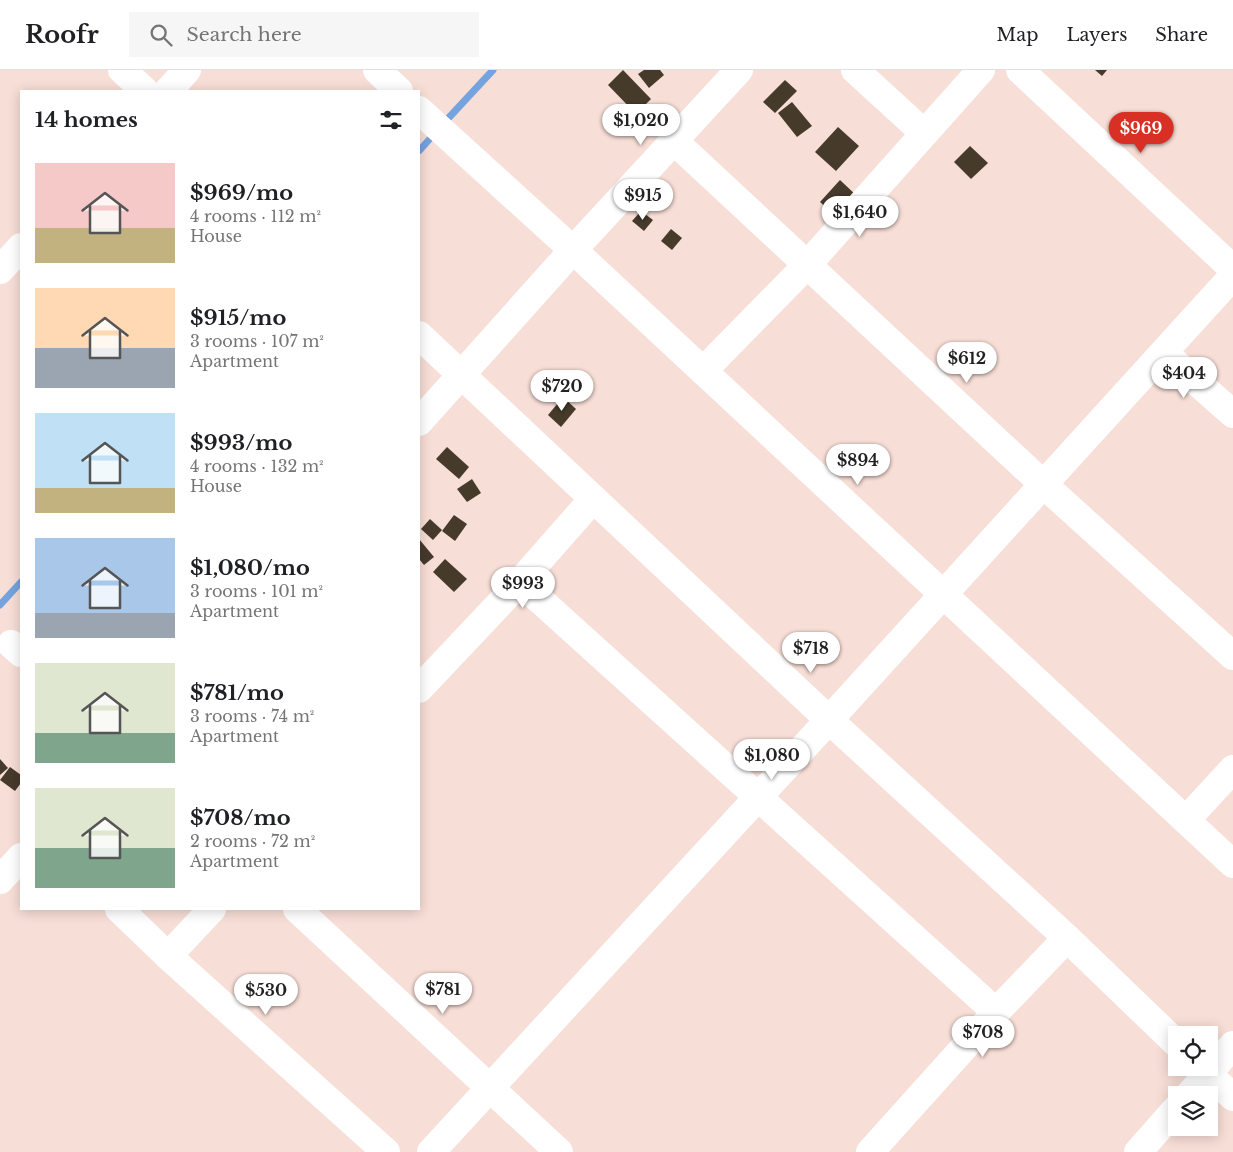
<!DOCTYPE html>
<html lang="en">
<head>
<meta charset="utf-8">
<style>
  body { margin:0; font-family:"Libre Baskerville",serif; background:#f6f6f6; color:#202124; height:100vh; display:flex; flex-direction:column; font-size:19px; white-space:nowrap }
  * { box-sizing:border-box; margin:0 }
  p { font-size:16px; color:#757577 }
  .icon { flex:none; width:28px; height:28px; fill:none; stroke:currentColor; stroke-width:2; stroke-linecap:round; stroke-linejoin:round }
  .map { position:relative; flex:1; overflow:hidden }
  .panel { position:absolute; left:20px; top:20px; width:400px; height:820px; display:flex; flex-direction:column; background:#fff; border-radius:0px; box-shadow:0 2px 12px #0003 }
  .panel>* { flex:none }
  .fabs { position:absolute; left:1168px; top:956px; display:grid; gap:10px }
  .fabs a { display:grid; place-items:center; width:50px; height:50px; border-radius:0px; background:#fff; box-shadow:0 2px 12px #0003; font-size:25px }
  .price { position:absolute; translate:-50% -42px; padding:0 11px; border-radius:18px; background:#fff; color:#222; font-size:16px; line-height:32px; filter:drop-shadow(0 1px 2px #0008) }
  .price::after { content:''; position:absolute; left:50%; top:30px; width:15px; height:11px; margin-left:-8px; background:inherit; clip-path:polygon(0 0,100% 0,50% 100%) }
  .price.selected { background:#d93025; color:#fff }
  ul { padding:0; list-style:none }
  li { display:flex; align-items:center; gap:15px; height:125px; padding:0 15px }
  li span { display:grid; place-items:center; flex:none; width:140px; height:100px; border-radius:0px; color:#555 }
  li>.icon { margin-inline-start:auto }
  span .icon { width:60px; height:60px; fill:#fffc; stroke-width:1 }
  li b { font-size:21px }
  h2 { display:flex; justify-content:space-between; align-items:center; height:60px; padding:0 15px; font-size:21px }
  header { display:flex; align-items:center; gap:30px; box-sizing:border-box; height:70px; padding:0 25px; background:#fff; border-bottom:1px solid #e0e0e0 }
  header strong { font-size:24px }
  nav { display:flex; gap:28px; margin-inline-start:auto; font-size:18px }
  .search { width:350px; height:45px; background:#f6f6f6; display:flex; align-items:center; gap:12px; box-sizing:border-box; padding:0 18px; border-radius:0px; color:#757577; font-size:19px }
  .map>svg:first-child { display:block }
</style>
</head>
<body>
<header>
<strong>Roofr</strong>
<div class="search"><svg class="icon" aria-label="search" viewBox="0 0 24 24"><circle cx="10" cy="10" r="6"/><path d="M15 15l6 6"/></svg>Search here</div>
<nav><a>Map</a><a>Layers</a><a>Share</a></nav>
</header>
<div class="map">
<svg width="1233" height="1082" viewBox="0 0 1233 1082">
  <rect width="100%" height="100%" fill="#f7ded6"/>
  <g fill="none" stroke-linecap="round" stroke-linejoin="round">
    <g stroke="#74a3dd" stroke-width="7">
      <path d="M442,55L493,0"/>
      <path d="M419,81L435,63"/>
      <path d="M0,535L21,512"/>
    </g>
  </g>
  <g fill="#463a2b">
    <path d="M623,0L651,29L636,44L608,15Z"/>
    <path d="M644,0H660L664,5L649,18L638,4Z"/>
    <path d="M1095,0H1107L1102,6Z"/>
    <path d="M785,10L797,21L775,43L763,32Z"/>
    <path d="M792,32L812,56L797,67L778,43Z"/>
    <path d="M838,57L859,76L836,101L815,82Z"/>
    <path d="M970,76L988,93L971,109L954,92Z"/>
    <path d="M840,110L857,126L837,147L820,132Z"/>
    <path d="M641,141L653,150L644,161L632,151Z"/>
    <path d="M671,159L682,168L672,180L661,171Z"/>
    <path d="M563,327L576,339L561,357L548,345Z"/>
    <path d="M447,377L469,397L459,409L436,389Z"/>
    <path d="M472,409L481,423L467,432L457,419Z"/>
    <path d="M454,445L467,454L455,471L442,461Z"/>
    <path d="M430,449L442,460L433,470L421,459Z"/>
    <path d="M419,469L434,487L424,495L419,489Z"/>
    <path d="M445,489L467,509L454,522L433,502Z"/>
    <path d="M0,689L8,698L0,705Z"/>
    <path d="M10,697L21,705V713L15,721L0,710Z"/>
  </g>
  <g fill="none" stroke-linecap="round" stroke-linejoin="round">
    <g stroke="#fff" stroke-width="28">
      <path d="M122,0L145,21"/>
      <path d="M377,0L399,21"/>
      <path d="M855,0L924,63"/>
      <path d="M1020,0L1233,199"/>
      <path d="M168,21L187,0"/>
      <path d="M419,40L573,180L1233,794"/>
      <path d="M674,71L1043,414L1233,586"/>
      <path d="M0,200L21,177"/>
      <path d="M419,265L829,650L1067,868L1176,973"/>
      <path d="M1164,283L1233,344"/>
      <path d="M703,301L808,194L981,0"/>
      <path d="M419,352L573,180L739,0"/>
      <path d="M520,512L996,942"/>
      <path d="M11,574L21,583"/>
      <path d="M419,619L520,512L593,429"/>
      <path d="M1186,750L1233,699"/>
      <path d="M0,810L21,787"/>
      <path d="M119,839L168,886L386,1082"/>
      <path d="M297,839L559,1082"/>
      <path d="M168,886L212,839"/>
      <path d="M1201,998L1233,1027"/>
      <path d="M1189,1025L1233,975"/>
      <path d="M431,1082L829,650L1233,206"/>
      <path d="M870,1082L996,942L1067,868"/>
      <path d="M1138,1082L1176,1039"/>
    </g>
  </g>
</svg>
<div class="fabs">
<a><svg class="icon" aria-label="locate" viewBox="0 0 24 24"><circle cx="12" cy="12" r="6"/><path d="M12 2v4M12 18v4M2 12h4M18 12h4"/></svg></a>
<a><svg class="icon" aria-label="layers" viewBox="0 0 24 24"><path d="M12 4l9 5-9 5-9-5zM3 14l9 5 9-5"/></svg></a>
</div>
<b class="price" style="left:641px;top:76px">$1,020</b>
<b class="price selected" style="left:1141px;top:84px">$969</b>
<b class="price" style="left:643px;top:151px">$915</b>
<b class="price" style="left:860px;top:168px">$1,640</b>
<b class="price" style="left:967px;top:314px">$612</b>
<b class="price" style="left:1184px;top:329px">$404</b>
<b class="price" style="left:562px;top:342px">$720</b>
<b class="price" style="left:858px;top:416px">$894</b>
<b class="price" style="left:523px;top:539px">$993</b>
<b class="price" style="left:811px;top:604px">$718</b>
<b class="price" style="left:772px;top:711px">$1,080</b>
<b class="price" style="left:443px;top:945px">$781</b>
<b class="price" style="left:266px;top:946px">$530</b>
<b class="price" style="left:983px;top:988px">$708</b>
<section class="panel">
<h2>14 homes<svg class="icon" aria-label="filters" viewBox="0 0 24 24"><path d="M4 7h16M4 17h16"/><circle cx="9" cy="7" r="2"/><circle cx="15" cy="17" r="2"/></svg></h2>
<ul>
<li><span style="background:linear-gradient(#f6c9c9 65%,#c2b280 0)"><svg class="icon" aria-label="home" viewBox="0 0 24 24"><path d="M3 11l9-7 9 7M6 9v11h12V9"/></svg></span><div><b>$969/mo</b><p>4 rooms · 112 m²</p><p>House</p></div></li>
<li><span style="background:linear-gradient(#ffd9b3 60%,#9aa5b1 0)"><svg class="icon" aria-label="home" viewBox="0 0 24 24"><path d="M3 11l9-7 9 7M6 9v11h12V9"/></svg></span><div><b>$915/mo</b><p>3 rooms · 107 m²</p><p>Apartment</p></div></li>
<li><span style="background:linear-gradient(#bfe0f5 75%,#c2b280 0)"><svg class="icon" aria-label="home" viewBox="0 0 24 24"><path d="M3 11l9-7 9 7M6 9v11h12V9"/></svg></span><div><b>$993/mo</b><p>4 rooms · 132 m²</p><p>House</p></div></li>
<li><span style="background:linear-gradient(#a9c7e8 75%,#9aa5b1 0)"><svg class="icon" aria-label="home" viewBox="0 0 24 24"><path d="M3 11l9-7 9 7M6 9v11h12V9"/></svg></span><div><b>$1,080/mo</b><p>3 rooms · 101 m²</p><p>Apartment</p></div></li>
<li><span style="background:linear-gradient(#dfe7d0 70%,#7fa58c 0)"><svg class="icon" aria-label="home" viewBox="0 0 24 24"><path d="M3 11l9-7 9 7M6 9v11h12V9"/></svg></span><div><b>$781/mo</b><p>3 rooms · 74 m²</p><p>Apartment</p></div></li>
<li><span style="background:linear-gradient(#dfe7d0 60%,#7fa58c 0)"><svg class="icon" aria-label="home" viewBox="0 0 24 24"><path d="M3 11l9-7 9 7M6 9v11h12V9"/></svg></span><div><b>$708/mo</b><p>2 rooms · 72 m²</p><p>Apartment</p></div></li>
</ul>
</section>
</div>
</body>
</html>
